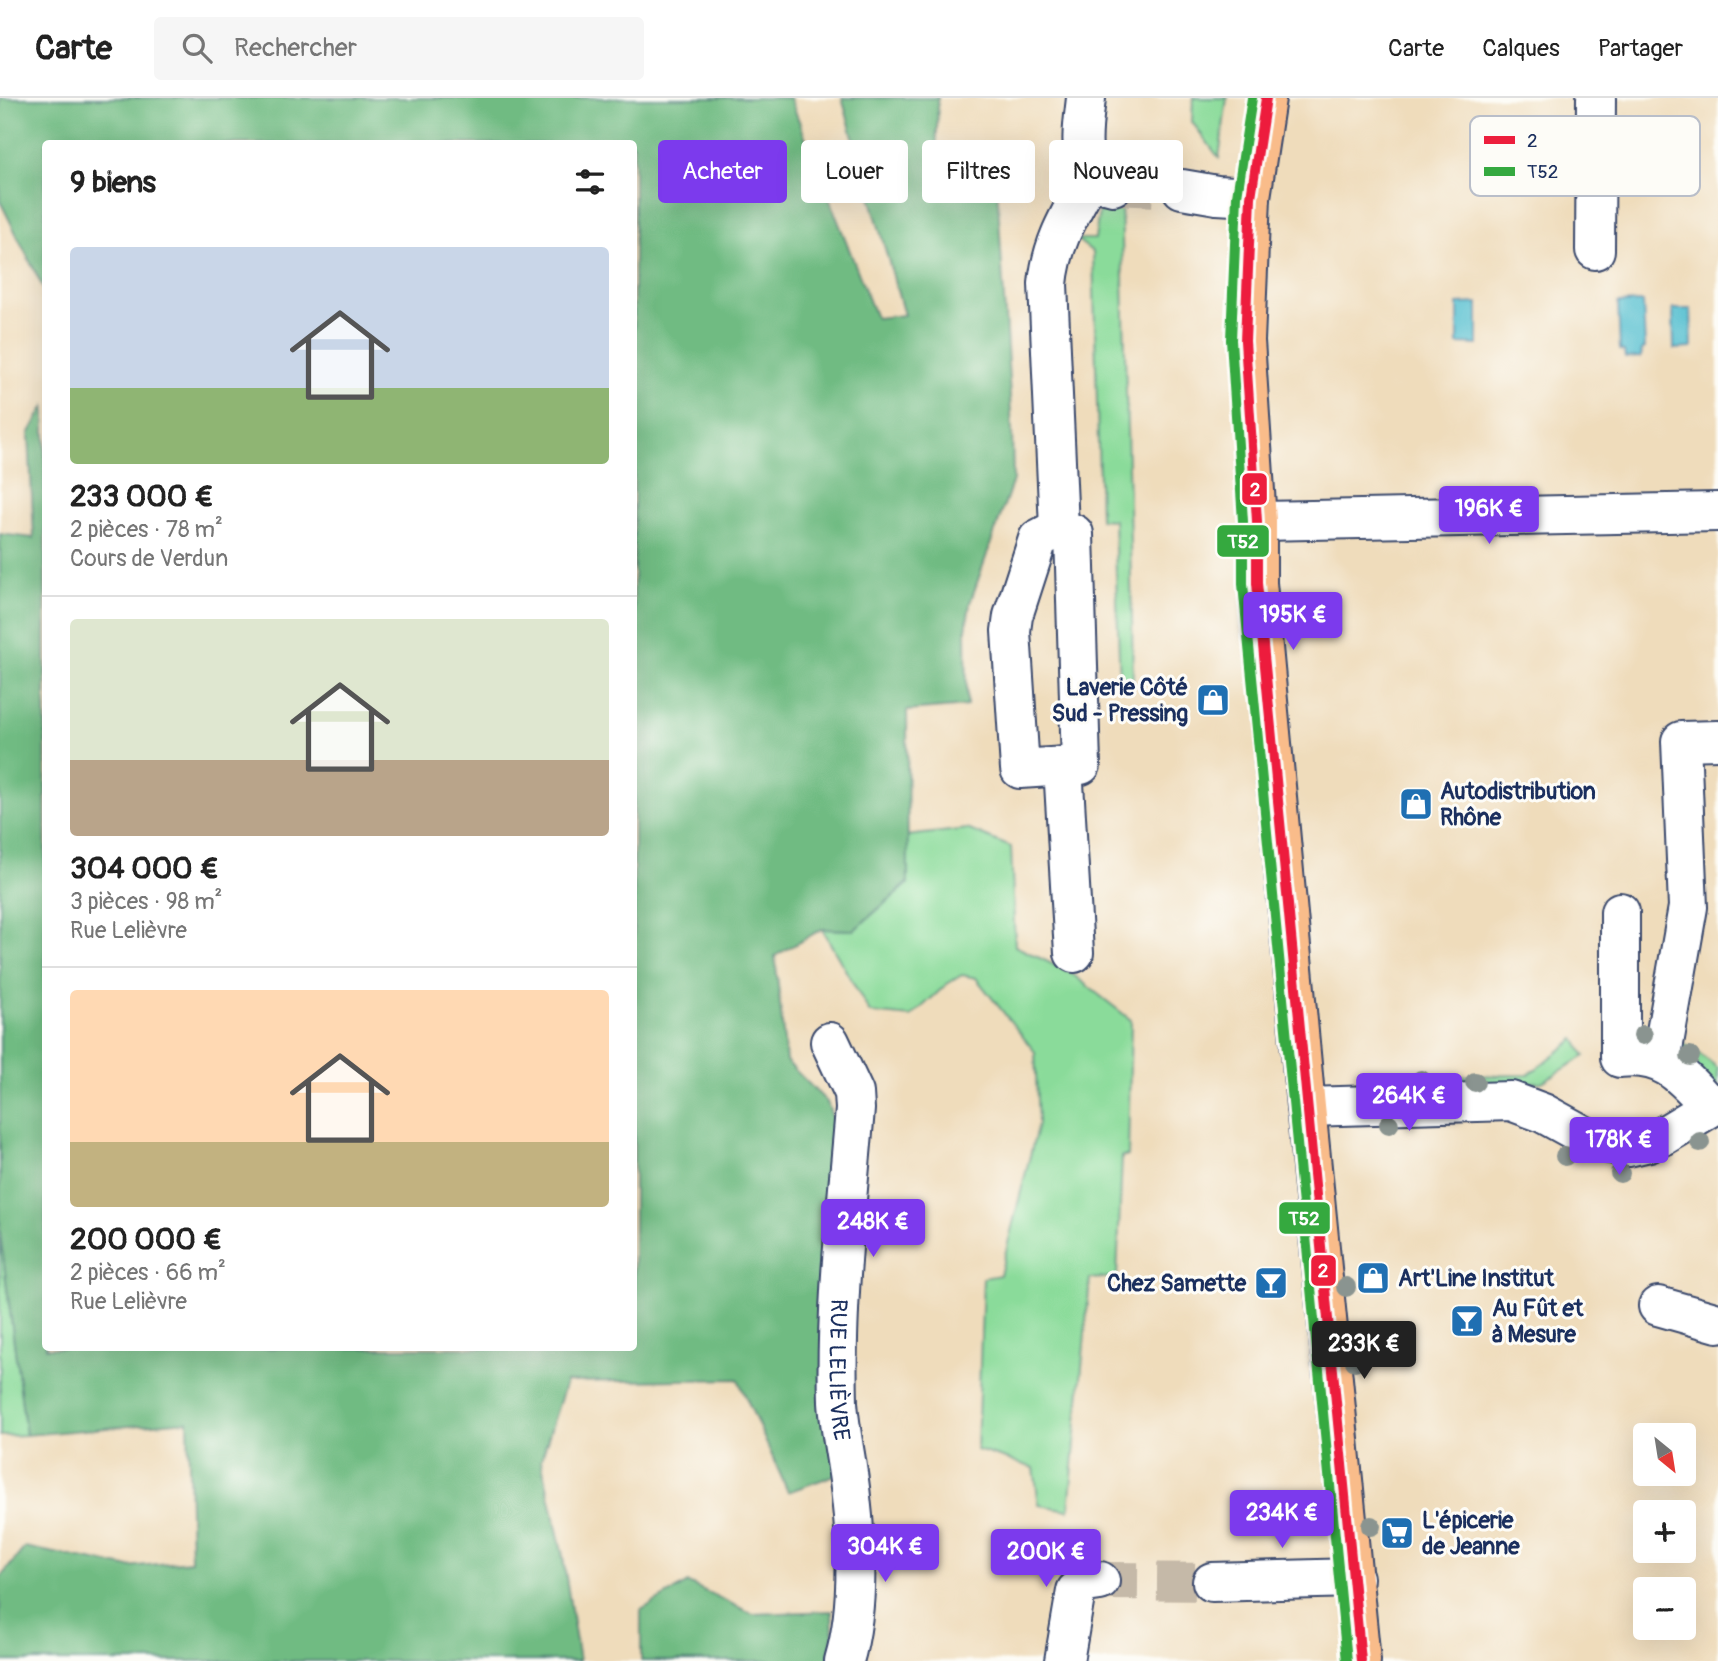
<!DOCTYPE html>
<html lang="fr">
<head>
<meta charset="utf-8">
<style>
  body { margin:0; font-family:Pangolin,sans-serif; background:#f6f6f6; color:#222; height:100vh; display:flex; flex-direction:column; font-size:26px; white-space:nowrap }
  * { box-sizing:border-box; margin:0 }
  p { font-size:23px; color:#767676 }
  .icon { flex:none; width:38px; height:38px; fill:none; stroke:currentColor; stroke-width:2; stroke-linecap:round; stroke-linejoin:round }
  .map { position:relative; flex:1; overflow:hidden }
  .panel { position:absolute; left:42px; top:42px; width:595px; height:1211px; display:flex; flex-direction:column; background:#fff; border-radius:7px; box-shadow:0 7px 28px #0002 }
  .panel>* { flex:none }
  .banner { position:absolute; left:658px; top:42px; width:665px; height:63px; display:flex; gap:14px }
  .needle { width:46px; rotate:150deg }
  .tools { position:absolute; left:1633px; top:1325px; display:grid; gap:14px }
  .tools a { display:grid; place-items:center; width:63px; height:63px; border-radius:7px; background:#fff; box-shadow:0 7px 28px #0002; font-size:35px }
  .price { position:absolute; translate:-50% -60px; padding:0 16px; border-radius:7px; background:#7c3aed; color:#fff; font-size:23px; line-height:46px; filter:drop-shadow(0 2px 4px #0008) }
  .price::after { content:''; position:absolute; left:50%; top:42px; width:21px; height:16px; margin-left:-10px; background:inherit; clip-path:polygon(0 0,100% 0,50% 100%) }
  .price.on { background:#222; color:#fff }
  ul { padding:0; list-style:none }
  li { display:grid; align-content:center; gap:14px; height:371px; padding:0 28px }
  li+li { border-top:2px solid #e0e0e0 }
  li span { display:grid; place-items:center; height:217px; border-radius:7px; color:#555 }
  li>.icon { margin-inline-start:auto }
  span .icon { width:126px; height:126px; fill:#fffc; stroke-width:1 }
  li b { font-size:30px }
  h2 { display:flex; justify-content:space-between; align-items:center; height:84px; padding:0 28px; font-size:30px }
  .pill { padding:0 24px; border-radius:7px; background:#fff; box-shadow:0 7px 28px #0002; font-size:24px; line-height:63px }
  .pill.on { background:#7c3aed; color:#fff }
  header { display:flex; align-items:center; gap:42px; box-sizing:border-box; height:98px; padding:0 35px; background:#fff; border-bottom:2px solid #e0e0e0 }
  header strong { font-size:33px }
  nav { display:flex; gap:38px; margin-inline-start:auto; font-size:24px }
  .search { width:490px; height:63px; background:#f6f6f6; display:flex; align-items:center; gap:18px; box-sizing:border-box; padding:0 24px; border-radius:7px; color:#767676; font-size:26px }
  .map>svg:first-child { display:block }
</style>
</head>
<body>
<header>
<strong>Carte</strong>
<div class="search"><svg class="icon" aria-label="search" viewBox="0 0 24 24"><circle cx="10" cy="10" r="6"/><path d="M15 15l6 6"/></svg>Rechercher</div>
<nav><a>Carte</a><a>Calques</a><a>Partager</a></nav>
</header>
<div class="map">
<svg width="1718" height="1563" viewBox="0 0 1718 1563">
  <rect width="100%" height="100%" fill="#fdfcf7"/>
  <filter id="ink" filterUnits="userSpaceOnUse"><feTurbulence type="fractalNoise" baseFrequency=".0143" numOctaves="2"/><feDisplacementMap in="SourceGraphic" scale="14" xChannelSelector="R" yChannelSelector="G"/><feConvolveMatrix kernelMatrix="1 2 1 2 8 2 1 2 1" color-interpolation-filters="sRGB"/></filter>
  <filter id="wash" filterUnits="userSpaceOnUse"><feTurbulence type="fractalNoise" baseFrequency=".00686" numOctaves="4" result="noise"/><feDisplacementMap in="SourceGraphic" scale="28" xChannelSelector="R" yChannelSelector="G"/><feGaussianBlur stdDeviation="1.57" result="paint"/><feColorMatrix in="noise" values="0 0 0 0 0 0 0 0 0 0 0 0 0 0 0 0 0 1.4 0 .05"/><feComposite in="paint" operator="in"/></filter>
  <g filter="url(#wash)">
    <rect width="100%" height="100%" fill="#efdcbb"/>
    <g fill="#8adb9a" stroke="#52857c" stroke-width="2">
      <path d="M1193,0H1227L1219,60L1192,24Z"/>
      <path d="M1121,102L1132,520L1133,587L1120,586L1114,422L1100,421L1093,154L1076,141H1095L1099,113Z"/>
      <path d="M967,731L1011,749L1015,848L1071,875L1131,922L1128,1058H1122L1117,1179L1090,1181L1069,1412L1039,1407L1034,1370L977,1352L983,1180L1000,1177L1038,1026L1035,954L976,880L962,877L947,886L911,919L870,915L822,831L854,832L908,786L907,738Z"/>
      <path d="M1670,939L1693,951L1718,970V987L1713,986L1679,959Z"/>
      <path d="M1575,941L1585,958L1542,984L1459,988V978L1528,977Z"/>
      <path d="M0,1135L26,1337L0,1338Z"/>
    </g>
    <g fill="#6fbb82" stroke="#457570" stroke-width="2">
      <path d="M0,0H790L876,220L904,217L842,0H938L936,62L949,79L997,87L1012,331L1013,382L970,505L966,532L967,608L907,613L908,785L854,832L822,831L775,858L786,963L827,1004L837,1033L835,1377L788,1394L738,1281L566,1284L541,1362L562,1453L579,1563H0V1480L25,1449L126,1469L191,1463L188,1323L26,1337L0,1135V436L34,440L29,336L45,308L46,1250H634V46H46L45,203V194L0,103Z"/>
      <path d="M688,1485L753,1516L832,1513L833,1537L828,1563H641V1512Z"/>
    </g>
    <g fill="#54bfd0" stroke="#387797" stroke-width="2">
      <path d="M1643,204L1645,250L1642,252L1641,259L1625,260L1624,253L1620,252L1618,205Z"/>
      <path d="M1478,205V247L1458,246V206Z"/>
      <path d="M1673,211H1691L1692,250L1674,251Z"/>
    </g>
  </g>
  <g filter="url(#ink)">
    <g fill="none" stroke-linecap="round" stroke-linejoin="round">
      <g stroke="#c5b9a8" stroke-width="38" stroke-dasharray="38 19" stroke-linecap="butt">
        <path d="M1115,88L1182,91"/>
        <path d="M1100,1483L1212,1484"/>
      </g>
      <defs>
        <g id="minor">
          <path d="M1086,0C1083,31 1072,81 1113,88"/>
          <path d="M1182,91L1217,97L1251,99"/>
          <path d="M1595,152L1596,0"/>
          <path d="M1257,423L1718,414"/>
          <path d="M1059,430L1074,436L1081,667L1020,671L1011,533L1013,518L1038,441Z"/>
          <path d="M1059,430L1048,186C1052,143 1071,115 1091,78"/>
          <path d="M1063,668L1074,855"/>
          <path d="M1620,814V960C1664,954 1683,979 1711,1009"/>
          <path id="s1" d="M830,944L854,995L855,1011C847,1108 835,1206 838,1304C840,1335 848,1367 851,1399C857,1451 859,1512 844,1563"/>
          <path d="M1663,951L1688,809L1681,643L1718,642"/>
          <path d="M1306,1009L1511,1003L1543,1015L1594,1043L1628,1049L1649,1044L1663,1038L1718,1005"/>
          <path d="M1658,1208L1718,1225"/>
          <path d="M1212,1484L1354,1480"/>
          <path d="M1064,1563L1076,1493L1086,1485L1100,1483"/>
        </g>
        <path id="major" d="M1266,0L1251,99L1245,243L1257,423V485L1306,1009L1361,1563"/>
      </defs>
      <use href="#minor" stroke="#3b496c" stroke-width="42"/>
      <use href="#major" stroke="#3b496c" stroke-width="42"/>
      <use href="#minor" stroke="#fff" stroke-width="38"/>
      <use href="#major" stroke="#f9bc8a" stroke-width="38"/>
      <defs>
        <path id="bus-1" d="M1266,0L1251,99L1245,243L1257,423V485L1361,1563"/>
        <path id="bus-2" d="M1252,0L1237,98L1231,242L1243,423V486L1347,1563"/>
      </defs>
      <use href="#bus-1" stroke="#fdfcf7" stroke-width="16"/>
      <use href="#bus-2" stroke="#fdfcf7" stroke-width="16"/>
      <use href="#bus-1" stroke="#ed1e3c" stroke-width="10"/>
      <use href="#bus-2" stroke="#35a93f" stroke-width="10"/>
    </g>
    <g fill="#8a9490">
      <circle cx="1643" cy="937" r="10"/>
      <circle cx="1690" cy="958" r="10"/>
      <circle cx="1421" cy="982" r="10"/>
      <circle cx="1475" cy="984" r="10"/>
      <circle cx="1389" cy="1026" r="10"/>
      <circle cx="1700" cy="1044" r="10"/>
      <circle cx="1565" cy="1058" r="10"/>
      <circle cx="1620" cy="1075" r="10"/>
      <circle cx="1346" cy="1189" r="10"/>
      <circle cx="1355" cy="1263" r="10"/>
      <circle cx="1371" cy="1428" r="10"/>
    </g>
  </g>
  <defs>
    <symbol id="shop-square" viewBox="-11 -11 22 22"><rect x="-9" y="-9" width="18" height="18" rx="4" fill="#1f6fb2" stroke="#fdfcf7"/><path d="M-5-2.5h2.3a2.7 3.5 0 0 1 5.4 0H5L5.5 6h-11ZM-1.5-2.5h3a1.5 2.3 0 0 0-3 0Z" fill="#fff"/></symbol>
    <symbol id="bar-square" viewBox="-11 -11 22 22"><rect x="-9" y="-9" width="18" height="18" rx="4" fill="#1f6fb2" stroke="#fdfcf7"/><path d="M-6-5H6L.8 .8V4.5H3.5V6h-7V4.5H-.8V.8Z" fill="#fff"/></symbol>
    <symbol id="supermarket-square" viewBox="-11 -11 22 22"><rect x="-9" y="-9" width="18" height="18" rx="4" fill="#1f6fb2" stroke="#fdfcf7"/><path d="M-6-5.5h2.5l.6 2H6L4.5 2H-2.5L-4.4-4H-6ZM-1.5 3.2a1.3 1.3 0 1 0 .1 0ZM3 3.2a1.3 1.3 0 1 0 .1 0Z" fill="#fff"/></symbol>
  </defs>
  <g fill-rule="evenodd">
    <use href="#shop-square" x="1194" y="583" width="38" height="38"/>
    <use href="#shop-square" x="1397" y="687" width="38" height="38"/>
    <use href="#shop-square" x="1354" y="1161" width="38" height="38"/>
    <use href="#bar-square" x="1252" y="1166" width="38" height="38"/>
    <use href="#bar-square" x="1448" y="1204" width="38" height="38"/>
    <use href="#supermarket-square" x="1378" y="1416" width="38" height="38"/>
  </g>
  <g text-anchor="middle" stroke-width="6" stroke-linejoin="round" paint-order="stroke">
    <g font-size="23" font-weight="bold" fill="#1b2f5e" stroke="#fdfcf7" text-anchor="start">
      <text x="1188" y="597" text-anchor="end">Laverie Côté<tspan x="1188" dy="26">Sud - Pressing</tspan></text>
      <text x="1440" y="701">Autodistribution<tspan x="1440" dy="26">Rhône</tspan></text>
      <text x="1398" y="1188">Art'Line Institut</text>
      <text x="1246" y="1193" text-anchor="end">Chez Samette</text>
      <text x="1492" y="1218">Au Fût et<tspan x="1492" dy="26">à Mesure</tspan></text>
      <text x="1422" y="1430">L'épicerie<tspan x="1422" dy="26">de Jeanne</tspan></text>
    </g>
    <g font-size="23" fill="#1b2f5e" stroke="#fdfcf7">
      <text dy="8" stroke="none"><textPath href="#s1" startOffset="334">RUE LELIÈVRE</textPath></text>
    </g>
  </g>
  <rect x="1470" y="18" width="230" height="80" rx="10" fill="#fdfcf7" stroke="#b9bec9" stroke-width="2"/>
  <rect x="1484" y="38" width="31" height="8" fill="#ed1e3c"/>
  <rect x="1484" y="69" width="31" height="9" fill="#35a93f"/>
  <g font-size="19" fill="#1b2f5e">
    <text x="1527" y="49">2</text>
    <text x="1527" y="80">T52</text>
  </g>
  <g stroke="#fdfcf7" stroke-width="2.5">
    <rect x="1241" y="374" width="27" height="34" rx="7" fill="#ed1e3c"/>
    <rect x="1216" y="426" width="54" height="34" rx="7" fill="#35a93f"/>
    <rect x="1278" y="1103" width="53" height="34" rx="7" fill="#35a93f"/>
    <rect x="1310" y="1156" width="27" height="33" rx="7" fill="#ed1e3c"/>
  </g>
  <g font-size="19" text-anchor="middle" font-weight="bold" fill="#fff">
    <text x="1255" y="398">2</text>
    <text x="1243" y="450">T52</text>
    <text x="1304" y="1127">T52</text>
    <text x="1323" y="1179">2</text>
  </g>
</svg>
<div class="tools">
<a><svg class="needle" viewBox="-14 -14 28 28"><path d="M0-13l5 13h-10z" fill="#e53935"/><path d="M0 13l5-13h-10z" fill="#767676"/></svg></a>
<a>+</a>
<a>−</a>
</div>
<b class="price" style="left:1489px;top:448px">196K €</b>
<b class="price" style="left:1293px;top:554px">195K €</b>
<b class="price" style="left:1409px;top:1035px">264K €</b>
<b class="price" style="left:1619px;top:1079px">178K €</b>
<b class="price" style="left:873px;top:1161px">248K €</b>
<b class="price on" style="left:1364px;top:1283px">233K €</b>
<b class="price" style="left:1282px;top:1452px">234K €</b>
<b class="price" style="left:885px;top:1486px">304K €</b>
<b class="price" style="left:1046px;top:1491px">200K €</b>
<div class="banner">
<a class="pill on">Acheter</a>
<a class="pill">Louer</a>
<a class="pill">Filtres</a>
<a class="pill">Nouveau</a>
</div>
<section class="panel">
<h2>9 biens<svg class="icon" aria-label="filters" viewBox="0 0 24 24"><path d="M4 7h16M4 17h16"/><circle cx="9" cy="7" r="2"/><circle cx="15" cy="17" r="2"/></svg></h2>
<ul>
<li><span style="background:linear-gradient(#c9d6e8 65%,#8fb573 0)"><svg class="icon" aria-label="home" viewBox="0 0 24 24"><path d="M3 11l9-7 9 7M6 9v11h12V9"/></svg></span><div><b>233 000 €</b><p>2 pièces · 78 m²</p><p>Cours de Verdun</p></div></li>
<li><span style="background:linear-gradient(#dfe7d0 65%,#b9a48a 0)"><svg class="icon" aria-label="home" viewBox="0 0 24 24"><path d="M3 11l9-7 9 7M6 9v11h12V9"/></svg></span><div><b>304 000 €</b><p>3 pièces · 98 m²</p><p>Rue Lelièvre</p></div></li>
<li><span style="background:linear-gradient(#ffd9b3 70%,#c2b280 0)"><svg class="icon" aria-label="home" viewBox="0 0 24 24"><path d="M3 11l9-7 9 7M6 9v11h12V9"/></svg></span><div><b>200 000 €</b><p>2 pièces · 66 m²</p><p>Rue Lelièvre</p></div></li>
</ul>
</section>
</div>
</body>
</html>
